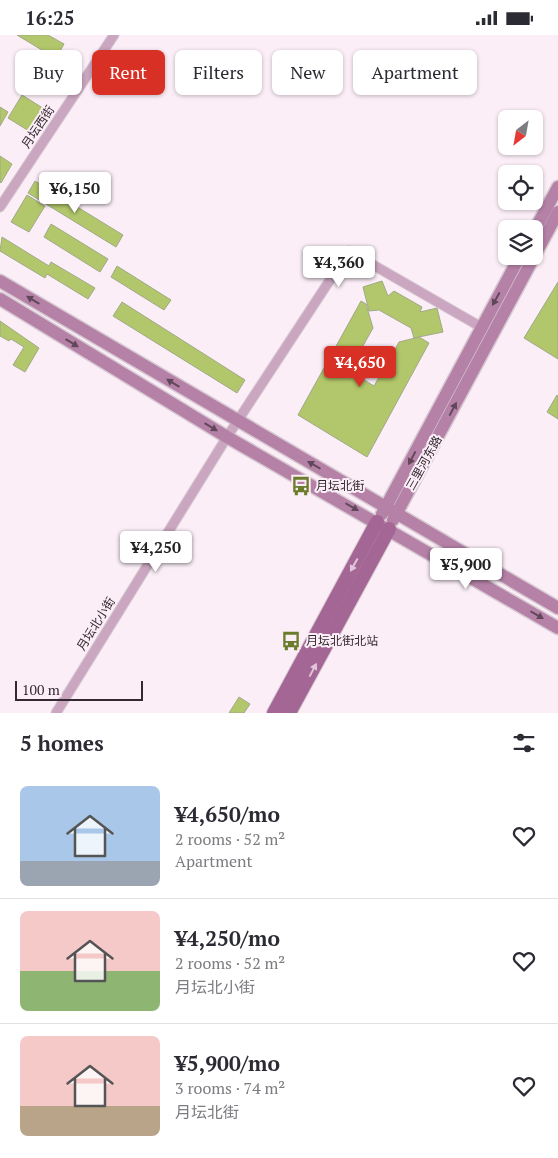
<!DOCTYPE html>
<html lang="en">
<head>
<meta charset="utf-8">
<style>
  body { margin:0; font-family:"PT Serif","Noto Sans SC",serif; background:#f2f2f3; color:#2b2b33; height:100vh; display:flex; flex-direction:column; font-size:19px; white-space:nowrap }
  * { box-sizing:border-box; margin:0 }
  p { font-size:16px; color:#7c7c81 }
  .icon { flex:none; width:28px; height:28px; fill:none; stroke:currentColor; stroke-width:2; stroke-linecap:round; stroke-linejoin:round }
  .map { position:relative; height:678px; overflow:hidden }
  .panel { display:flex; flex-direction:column; background:#fff; flex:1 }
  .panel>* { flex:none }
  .guide { position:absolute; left:15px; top:15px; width:529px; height:45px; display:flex; gap:10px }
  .needle { width:32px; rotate:211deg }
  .fabs { position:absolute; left:498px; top:75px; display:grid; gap:10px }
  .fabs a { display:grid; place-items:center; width:45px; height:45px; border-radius:8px; background:#fff; box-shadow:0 1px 4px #0004; font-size:25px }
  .scale { position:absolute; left:15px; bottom:12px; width:128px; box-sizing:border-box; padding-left:5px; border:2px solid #342831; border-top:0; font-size:14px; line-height:18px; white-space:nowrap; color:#342831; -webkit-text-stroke:4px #fbeef7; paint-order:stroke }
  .price { position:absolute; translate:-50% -42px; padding:0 11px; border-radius:5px; background:#fff; color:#222; font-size:16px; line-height:32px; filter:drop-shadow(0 1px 2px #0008) }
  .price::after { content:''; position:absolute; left:50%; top:30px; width:15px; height:11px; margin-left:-8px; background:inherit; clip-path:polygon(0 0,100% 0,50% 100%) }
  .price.current { background:#d93025; color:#fff }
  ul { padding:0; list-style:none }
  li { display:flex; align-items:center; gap:15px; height:125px; padding:0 20px }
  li+li { border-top:1px solid #e1e1e2 }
  li span { display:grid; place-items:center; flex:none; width:140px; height:100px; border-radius:8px; color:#555 }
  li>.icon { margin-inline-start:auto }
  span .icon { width:60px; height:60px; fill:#fffc; stroke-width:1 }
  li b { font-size:21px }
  h2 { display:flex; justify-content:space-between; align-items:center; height:60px; padding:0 20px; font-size:21px }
  .chip { padding:0 18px; border-radius:8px; background:#fff; box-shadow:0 1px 4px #0004; font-size:18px; line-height:45px }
  .chip.current { background:#d93025; color:#fff }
  .status { display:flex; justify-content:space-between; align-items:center; height:35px; padding:0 25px; background:#fff; direction:ltr }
  .status svg { height:14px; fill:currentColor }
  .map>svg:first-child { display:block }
</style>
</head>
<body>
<div class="status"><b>16:25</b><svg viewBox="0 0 49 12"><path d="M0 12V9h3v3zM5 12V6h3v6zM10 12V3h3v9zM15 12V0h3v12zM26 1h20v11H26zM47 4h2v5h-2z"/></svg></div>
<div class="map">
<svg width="558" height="678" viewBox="0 0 558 678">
  <rect width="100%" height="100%" fill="#fbeef7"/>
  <g fill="#b2c76b" stroke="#a0a988">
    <path d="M17,0H48L64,9L59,18L72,26L60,46L47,38L55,23Z"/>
    <path d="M22,60L46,75L32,98L8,83Z"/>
    <path d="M0,72L8,77L0,91Z"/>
    <path d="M0,121L12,129L1,148L0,147Z"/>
    <path d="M35,146L123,200L116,212L28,158Z"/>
    <path d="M27,160L45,171L29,197L11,187Z"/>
    <path d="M51,189L108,224L100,237L44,202Z"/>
    <path d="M2,202L49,231L51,227L95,253L88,264L47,239L45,243L0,216Z"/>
    <path d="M117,231L171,265L164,275L111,242Z"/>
    <path d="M382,246L388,261L394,256L422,272L420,277L437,273L443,297L414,303L411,293L379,275L369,276L363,252Z"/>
    <path d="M558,247V324L524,303Z"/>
    <path d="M361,266L366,269L373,293L349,336L374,351L399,307L419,302L429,308L367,422L298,380Z"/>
    <path d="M122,267L245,345L237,358L113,281Z"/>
    <path d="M0,286L39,313L25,337L13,330L24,312L11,304L9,306L0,301Z"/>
    <path d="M557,360L558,361V384L547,377Z"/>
    <path d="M239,662L250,669L244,678H229Z"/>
  </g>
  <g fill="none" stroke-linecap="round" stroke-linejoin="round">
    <defs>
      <g id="minor">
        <path d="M0,172L114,0"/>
        <path d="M56,678L227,402L349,216L481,292"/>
      </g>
      <g id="secondary">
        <path d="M534,196L558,152"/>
        <path d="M0,246L558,573"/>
        <path d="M0,264L227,402L558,593"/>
        <path d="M382,479L520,221"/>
        <path d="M393,485L558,177"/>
      </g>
      <g id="primary">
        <path d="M274,678L377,487"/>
        <path d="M289,678L389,494"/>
      </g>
    </defs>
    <use href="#minor" stroke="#d7cad3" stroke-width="11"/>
    <use href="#secondary" stroke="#d7cad3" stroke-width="15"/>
    <use href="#primary" stroke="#d7cad3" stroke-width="16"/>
    <use href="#minor" stroke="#caa6c0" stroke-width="9"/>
    <use href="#secondary" stroke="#b581a7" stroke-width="12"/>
    <use href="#primary" stroke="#a46695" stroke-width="14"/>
  </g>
  <defs><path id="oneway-solid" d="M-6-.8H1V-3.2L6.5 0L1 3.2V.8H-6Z" transform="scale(1.25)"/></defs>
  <g fill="#61475a">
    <use href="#oneway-solid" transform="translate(496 264) rotate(119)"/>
    <use href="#oneway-solid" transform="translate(33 265) rotate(-149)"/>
    <use href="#oneway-solid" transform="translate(72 308) rotate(31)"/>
    <use href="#oneway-solid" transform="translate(173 348) rotate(-149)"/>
    <use href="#oneway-solid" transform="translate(453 374) rotate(-62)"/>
    <use href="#oneway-solid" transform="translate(211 392) rotate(31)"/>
    <use href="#oneway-solid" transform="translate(412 423) rotate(118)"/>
    <use href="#oneway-solid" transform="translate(314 430) rotate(-150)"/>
    <use href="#oneway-solid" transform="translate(352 472) rotate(30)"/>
    <use href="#oneway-solid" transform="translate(537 580) rotate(30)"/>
  </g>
  <g fill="#e1c5da">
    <use href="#oneway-solid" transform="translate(354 530) rotate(119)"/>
    <use href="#oneway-solid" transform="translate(313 635) rotate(-62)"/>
  </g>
  <defs>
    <symbol id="bus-bare" viewBox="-9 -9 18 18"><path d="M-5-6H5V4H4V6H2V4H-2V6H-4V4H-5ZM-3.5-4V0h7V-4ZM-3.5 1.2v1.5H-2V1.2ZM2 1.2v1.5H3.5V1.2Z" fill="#6b7c2a" stroke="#fbeef7" stroke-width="2.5" paint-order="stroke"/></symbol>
  </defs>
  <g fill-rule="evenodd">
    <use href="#bus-bare" x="287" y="437" width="28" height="28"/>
    <use href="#bus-bare" x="277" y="592" width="28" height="28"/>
  </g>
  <g text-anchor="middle" stroke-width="4" stroke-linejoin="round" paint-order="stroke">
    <g font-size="12" fill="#342831" stroke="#fbeef7">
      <text transform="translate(38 92) rotate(-56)" y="4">月坛西街</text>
      <text transform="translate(424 428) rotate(-61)" y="4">三里河东路</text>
      <text transform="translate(96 589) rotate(-58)" y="4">月坛北小街</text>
    </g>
    <g font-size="12" fill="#342831" stroke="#fbeef7" text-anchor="start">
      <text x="316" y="455">月坛北街</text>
      <text x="306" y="610">月坛北街北站</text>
    </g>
  </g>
</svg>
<div class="fabs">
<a><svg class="needle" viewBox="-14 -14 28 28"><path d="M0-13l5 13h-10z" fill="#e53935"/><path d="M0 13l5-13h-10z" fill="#7c7c81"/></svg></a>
<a><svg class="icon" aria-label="locate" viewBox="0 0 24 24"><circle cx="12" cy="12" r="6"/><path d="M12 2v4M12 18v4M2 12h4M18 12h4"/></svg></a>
<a><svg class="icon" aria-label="layers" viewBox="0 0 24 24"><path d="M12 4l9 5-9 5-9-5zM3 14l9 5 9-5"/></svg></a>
</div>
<div class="scale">100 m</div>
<b class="price" style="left:75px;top:179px">¥6,150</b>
<b class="price" style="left:339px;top:253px">¥4,360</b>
<b class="price current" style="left:360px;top:353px">¥4,650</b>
<b class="price" style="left:156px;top:538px">¥4,250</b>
<b class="price" style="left:466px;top:555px">¥5,900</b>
<div class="guide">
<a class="chip">Buy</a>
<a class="chip current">Rent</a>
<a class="chip">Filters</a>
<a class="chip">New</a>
<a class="chip">Apartment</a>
</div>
</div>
<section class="panel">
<h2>5 homes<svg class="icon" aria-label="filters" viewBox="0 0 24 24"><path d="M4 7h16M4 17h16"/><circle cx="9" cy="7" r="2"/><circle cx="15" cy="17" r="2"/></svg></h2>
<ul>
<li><span style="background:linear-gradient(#a9c7e8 75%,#9aa5b1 0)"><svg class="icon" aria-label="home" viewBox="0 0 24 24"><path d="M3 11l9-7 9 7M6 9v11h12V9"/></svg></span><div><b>¥4,650/mo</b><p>2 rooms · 52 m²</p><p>Apartment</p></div><svg class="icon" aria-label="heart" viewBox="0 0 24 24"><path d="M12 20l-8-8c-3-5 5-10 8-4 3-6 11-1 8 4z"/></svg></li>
<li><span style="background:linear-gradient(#f6c9c9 60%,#8fb573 0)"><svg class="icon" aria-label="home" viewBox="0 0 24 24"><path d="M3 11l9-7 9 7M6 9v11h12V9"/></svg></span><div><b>¥4,250/mo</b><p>2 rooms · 52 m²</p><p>月坛北小街</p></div><svg class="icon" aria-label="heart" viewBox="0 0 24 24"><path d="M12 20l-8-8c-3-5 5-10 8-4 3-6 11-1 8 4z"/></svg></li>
<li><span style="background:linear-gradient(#f6c9c9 70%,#b9a48a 0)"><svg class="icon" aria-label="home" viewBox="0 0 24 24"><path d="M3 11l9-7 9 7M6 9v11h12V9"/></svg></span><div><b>¥5,900/mo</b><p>3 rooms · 74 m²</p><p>月坛北街</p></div><svg class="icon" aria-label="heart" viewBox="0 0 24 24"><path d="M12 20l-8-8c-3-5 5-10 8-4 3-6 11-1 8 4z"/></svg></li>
</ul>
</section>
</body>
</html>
